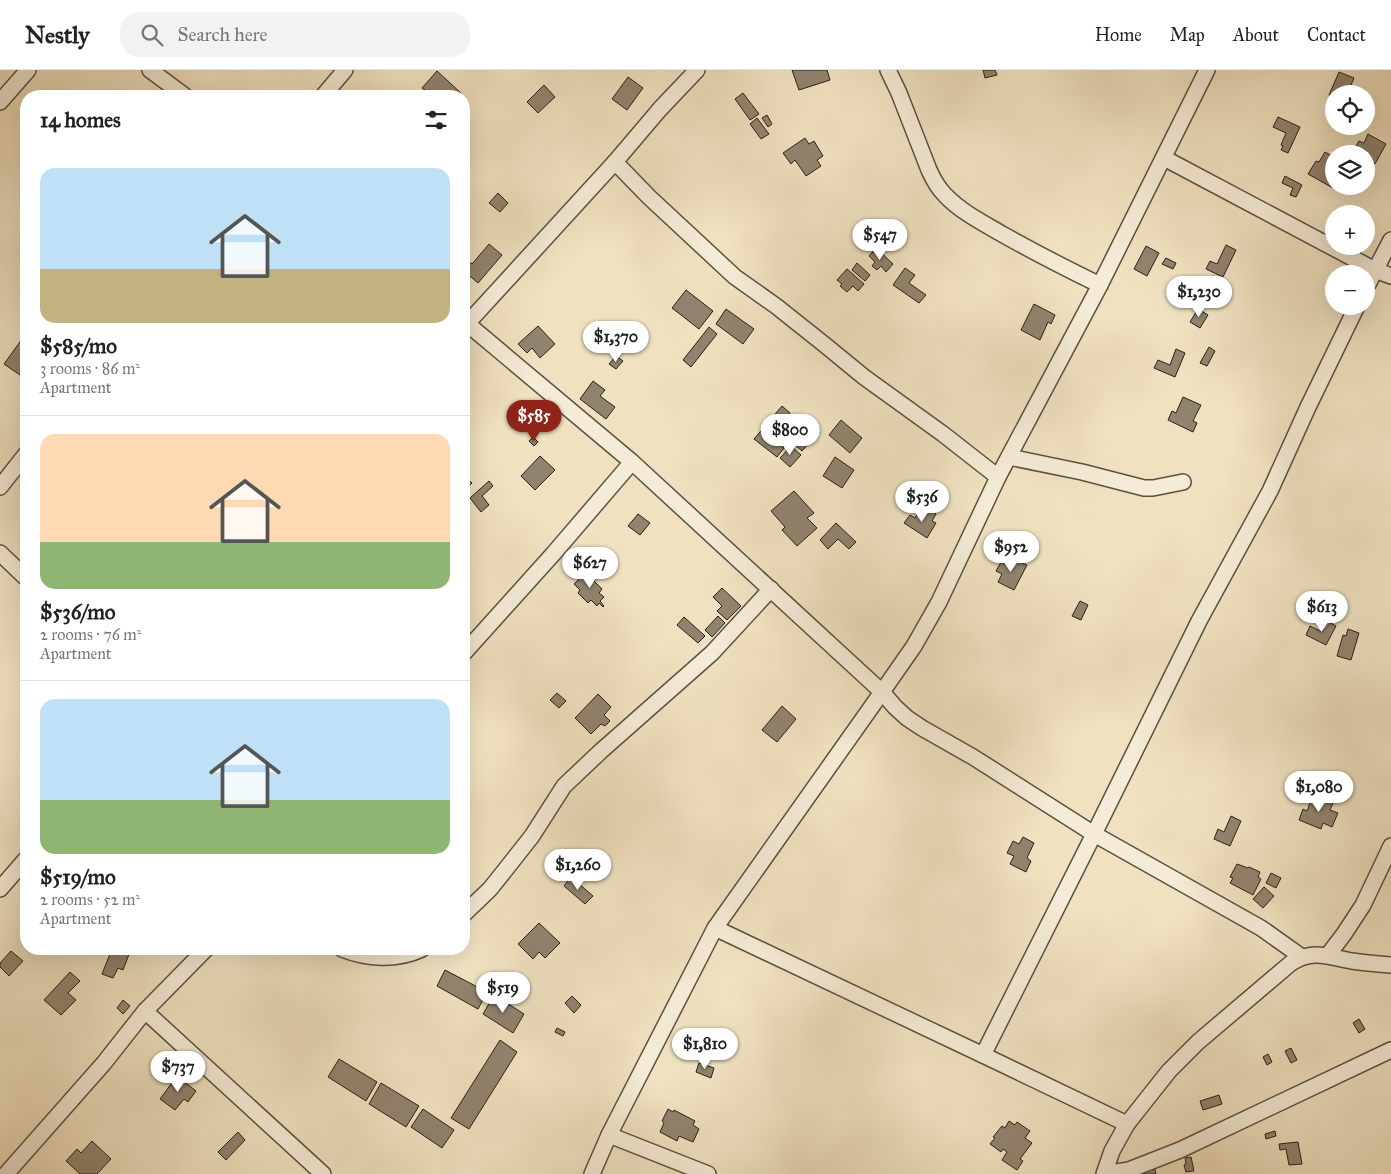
<!DOCTYPE html>
<html lang="en">
<head>
<meta charset="utf-8">
<style>
  body { margin:0; font-family:"IM FELL Great Primer",serif; background:#f2f2f2; color:#222; height:100vh; display:flex; flex-direction:column; font-size:19px; white-space:nowrap }
  * { box-sizing:border-box; margin:0 }
  p { font-size:16px; color:#767676 }
  .icon { flex:none; width:28px; height:28px; fill:none; stroke:currentColor; stroke-width:2; stroke-linecap:round; stroke-linejoin:round }
  .map { position:relative; flex:1; overflow:hidden }
  .side { position:absolute; left:20px; top:20px; width:450px; height:865px; display:flex; flex-direction:column; background:#fff; border-radius:20px; box-shadow:0 5px 20px #0002 }
  .side>* { flex:none }
  .buttons { position:absolute; left:1325px; top:15px; display:grid; gap:10px }
  .buttons a { display:grid; place-items:center; width:50px; height:50px; border-radius:50%; background:#fff; box-shadow:0 5px 20px #0002; font-size:25px }
  .price { position:absolute; translate:-50% -42px; padding:0 11px; border-radius:18px; background:#fff; color:#222; font-size:16px; line-height:32px; filter:drop-shadow(0 1px 2px #0008) }
  .price::after { content:''; position:absolute; left:50%; top:30px; width:15px; height:11px; margin-left:-8px; background:inherit; clip-path:polygon(0 0,100% 0,50% 100%) }
  .price.selected { background:#8f2418; color:#fff }
  ul { padding:0; list-style:none }
  li { display:grid; align-content:center; gap:10px; height:265px; padding:0 20px }
  li+li { border-top:1px solid #e0e0e0 }
  li span { display:grid; place-items:center; height:155px; border-radius:15px; color:#555 }
  li>.icon { margin-inline-start:auto }
  span .icon { width:90px; height:90px; fill:#fffc; stroke-width:1 }
  li b { font-size:21px }
  h2 { display:flex; justify-content:space-between; align-items:center; height:60px; padding:0 20px; font-size:21px }
  header { display:flex; align-items:center; gap:30px; box-sizing:border-box; height:70px; padding:0 25px; background:#fff; border-bottom:1px solid #e0e0e0 }
  header strong { font-size:24px }
  nav { display:flex; gap:28px; margin-inline-start:auto; font-size:18px }
  .search { width:350px; height:45px; background:#f2f2f2; display:flex; align-items:center; gap:12px; box-sizing:border-box; padding:0 18px; border-radius:20px; color:#767676; font-size:19px }
  .map>svg:first-child { display:block }
</style>
</head>
<body>
<header>
<strong>Nestly</strong>
<div class="search"><svg class="icon" aria-label="search" viewBox="0 0 24 24"><circle cx="10" cy="10" r="6"/><path d="M15 15l6 6"/></svg>Search here</div>
<nav><a>Home</a><a>Map</a><a>About</a><a>Contact</a></nav>
</header>
<div class="map">
<svg width="1391" height="1104" viewBox="0 0 1391 1104">
  <rect width="100%" height="100%" fill="#f0e2c1"/>
  <filter id="stains"><feTurbulence type="fractalNoise" baseFrequency=".004" numOctaves="4"/><feColorMatrix values="0 0 0 0 .2 0 0 0 0 .09 0 0 0 0 .02 0 0 0 .5 -.17"/></filter>
  <radialGradient id="worn" r=".72"><stop offset=".6" stop-color="#630" stop-opacity="0"/><stop offset="1" stop-color="#630" stop-opacity=".3"/></radialGradient>
  <g fill="#91846f" stroke="#2b1f16">
    <path d="M792,0H827L830,10L799,20Z"/>
    <path d="M983,0H995L997,5L985,8Z"/>
    <path d="M437,1L462,24L460,26H424L428,22L422,18Z"/>
    <path d="M1339,2L1354,8L1348,22L1351,24H1334V27L1329,25Z"/>
    <path d="M628,7L643,18L627,40L612,29Z"/>
    <path d="M544,15L555,27L538,43L527,32Z"/>
    <path d="M743,23L759,44L750,50L735,29Z"/>
    <path d="M767,45L772,54L768,57L762,48Z"/>
    <path d="M1278,47L1300,57L1288,83L1281,80L1283,76L1281,75L1286,63L1273,57Z"/>
    <path d="M757,48L769,64L761,69L750,54Z"/>
    <path d="M1368,64L1386,74L1375,94L1366,88V84H1358L1353,81L1359,71L1364,73Z"/>
    <path d="M805,68L809,74L814,71L823,86L817,90L821,96L806,106L795,90L791,94L783,83Z"/>
    <path d="M1325,82L1334,87V116L1333,118L1308,104L1316,91L1319,92Z"/>
    <path d="M1285,106L1302,115L1296,127L1290,125L1293,118L1282,113Z"/>
    <path d="M498,123L508,133L500,142L489,133Z"/>
    <path d="M489,174L502,185L478,213L464,201V194L467,190L472,194Z"/>
    <path d="M1226,175L1236,180L1223,207L1206,199L1210,191L1217,194Z"/>
    <path d="M1146,176L1159,183L1147,206L1134,199Z"/>
    <path d="M876,178L893,194L886,202L881,196L877,200L872,196L875,192L869,186Z"/>
    <path d="M1166,188L1176,193L1173,199L1162,194Z"/>
    <path d="M857,193L870,205L865,211L852,200Z"/>
    <path d="M905,198L915,205L909,213L926,225L919,233L893,215Z"/>
    <path d="M847,199L864,214L858,221L853,216L847,222L840,216L842,214L837,210Z"/>
    <path d="M686,220L713,241L699,259L672,238Z"/>
    <path d="M1034,234L1055,245L1051,254L1048,252L1040,270L1021,260Z"/>
    <path d="M726,239L754,259L743,274L716,254Z"/>
    <path d="M1198,239L1208,245L1200,258L1190,252Z"/>
    <path d="M538,256L555,274L540,288L532,278L527,283L518,274Z"/>
    <path d="M709,257L717,264L691,297L683,290Z"/>
    <path d="M22,269L26,272V302L23,307L4,294Z"/>
    <path d="M1209,277L1215,281L1207,296L1200,293Z"/>
    <path d="M1176,279L1185,283L1175,307L1154,298L1158,290L1170,295Z"/>
    <path d="M616,286L623,291L616,299L609,294Z"/>
    <path d="M593,311L605,320L600,326L615,337L606,349L580,329Z"/>
    <path d="M1183,327L1201,335L1193,351L1197,353L1193,362L1168,350L1172,341L1176,343Z"/>
    <path d="M782,336L790,343L771,366L784,378L777,387L754,369Z"/>
    <path d="M841,350L862,368L850,383L829,365Z"/>
    <path d="M803,353L816,365L802,381L795,375L805,364L798,358Z"/>
    <path d="M533,367L538,372L534,376L529,371Z"/>
    <path d="M791,376L801,385L790,397L780,388Z"/>
    <path d="M540,386L555,400L535,420L521,406Z"/>
    <path d="M835,387L854,400L842,418L823,406Z"/>
    <path d="M464,406L472,413L464,421Z"/>
    <path d="M489,411L493,416L482,426L489,435L481,442L470,428Z"/>
    <path d="M794,421L814,443L807,448L817,458L797,476L782,460L785,457L771,441Z"/>
    <path d="M928,438L936,444L932,451L936,453L927,468L904,453L910,445L915,448L918,443L923,446Z"/>
    <path d="M638,444L650,453L640,465L628,456Z"/>
    <path d="M836,453L856,472L849,479L838,469L828,479L820,470Z"/>
    <path d="M1016,490L1027,495L1014,520L998,512L1002,504L996,501L1001,492L1007,495L1009,491L1014,493Z"/>
    <path d="M590,502L597,508L594,511L602,519L599,523L604,527L600,531L604,536L603,537L599,533L597,536L591,530L588,533L578,523L580,520L574,514L581,507L583,509Z"/>
    <path d="M722,518L741,536L727,550L717,541L722,536L713,527Z"/>
    <path d="M1080,531L1088,535L1081,550L1072,546Z"/>
    <path d="M718,546L725,553L712,567L705,560Z"/>
    <path d="M684,547L705,566L698,573L677,555Z"/>
    <path d="M1327,551L1336,556L1326,575L1306,565L1310,556L1322,562Z"/>
    <path d="M1348,559L1359,563L1351,590L1337,586L1343,565L1346,566Z"/>
    <path d="M557,623L566,631L559,638L550,630Z"/>
    <path d="M598,624L611,637L604,645L610,651L605,656L601,654L591,664L575,648Z"/>
    <path d="M782,636L796,649L777,672L762,660Z"/>
    <path d="M1313,725L1333,733L1330,740L1338,743L1332,757L1323,753L1321,759L1299,750L1303,739L1307,741Z"/>
    <path d="M1231,746L1241,751L1230,776L1214,769L1218,759L1224,762Z"/>
    <path d="M1023,767L1034,773L1027,788L1031,791L1026,802L1010,794L1014,786L1007,783L1013,771L1019,774Z"/>
    <path d="M1237,794L1248,798L1249,797L1260,802L1258,807L1261,809L1253,825L1230,813L1233,808L1230,807Z"/>
    <path d="M1271,803L1281,808L1276,818L1266,813Z"/>
    <path d="M571,807L593,826L585,834L564,816Z"/>
    <path d="M1264,817L1274,826L1263,838L1253,829Z"/>
    <path d="M539,853L560,873L545,888L539,882L533,889L518,874Z"/>
    <path d="M69,879H83L79,885Z"/>
    <path d="M112,879L119,882L120,879H131L123,900L118,898L113,908L102,904Z"/>
    <path d="M11,881L23,891L9,906L0,897V893Z"/>
    <path d="M445,900L487,922L478,939L437,916Z"/>
    <path d="M70,902L80,911L68,923L76,930L61,945L44,930Z"/>
    <path d="M494,925L524,944L513,963L483,944Z"/>
    <path d="M572,926L581,935L574,943L565,933Z"/>
    <path d="M123,930L130,936L123,944L117,938Z"/>
    <path d="M1359,949L1365,959L1359,963L1353,953Z"/>
    <path d="M557,958L565,962L563,966L555,962Z"/>
    <path d="M500,970L517,982L469,1059L451,1048Z"/>
    <path d="M1291,978L1297,990L1291,993L1285,981Z"/>
    <path d="M1268,984L1272,992L1267,995L1263,987Z"/>
    <path d="M339,989L377,1012L366,1031L328,1007Z"/>
    <path d="M699,993L714,998L711,1008L696,1002Z"/>
    <path d="M177,1006L196,1021L188,1032L184,1029L175,1040L160,1029Z"/>
    <path d="M381,1013L419,1036L406,1057L369,1034Z"/>
    <path d="M1219,1025L1222,1034L1203,1040L1200,1031Z"/>
    <path d="M423,1039L454,1060L442,1078L411,1057Z"/>
    <path d="M668,1039L673,1042L674,1040L695,1051L693,1055L699,1059L693,1072L679,1066L677,1071L660,1062L664,1053L662,1051Z"/>
    <path d="M1009,1051L1015,1055L1017,1052L1030,1061L1025,1068L1032,1073L1020,1089L1023,1091L1017,1100L1002,1090L1007,1082L1003,1079L1001,1082L990,1074L995,1068L993,1067L1002,1056L1005,1058Z"/>
    <path d="M1275,1061L1276,1066L1266,1069L1265,1064Z"/>
    <path d="M238,1062L245,1070L226,1090L218,1082Z"/>
    <path d="M92,1071L111,1089L97,1104H80L66,1091L77,1079L81,1083Z"/>
    <path d="M1298,1072L1302,1094L1289,1095L1286,1079L1280,1080L1279,1074Z"/>
    <path d="M1191,1087L1194,1101L1186,1102L1184,1095L1186,1094L1185,1088Z"/>
    <path d="M1155,1099L1156,1104H1139V1102Z"/>
  </g>
  <g fill="none" stroke-linecap="round" stroke-linejoin="round">
    <defs>
      <g id="minor">
        <path d="M150,0L185,26"/>
        <path d="M888,0L899,23L929,100C933,109 938,118 945,125C961,142 983,153 1002,164C1034,182 1067,199 1100,215"/>
        <path d="M323,26L345,0"/>
        <path d="M0,32L28,0"/>
        <path d="M1164,88L1375,200L1391,206"/>
        <path d="M615,92L649,127L735,207L776,236L825,275L864,307L943,364L998,407"/>
        <path d="M1366,218L1391,170"/>
        <path d="M464,251L632,392L882,622L895,637L907,648L922,658L973,687L1094,764L1261,858L1302,887"/>
        <path d="M464,257L615,92L660,39L697,0"/>
        <path d="M1009,387L1082,402L1144,418H1153L1183,412"/>
        <path d="M0,417L26,384"/>
        <path d="M0,483L26,508"/>
        <path d="M464,583L554,483L632,392"/>
        <path d="M0,819L26,789"/>
        <path d="M464,844L490,819L506,799L532,766L564,716L601,681L712,583L771,519"/>
        <path d="M715,858L983,985L1127,1054"/>
        <path d="M342,879C367,889 396,891 422,879"/>
        <path d="M1328,885L1344,864L1363,835L1391,776"/>
        <path d="M1391,895C1378,894 1365,893 1352,891C1328,887 1314,879 1291,893L1198,972L1169,1001L1127,1054L1112,1081L1104,1104L1129,1100L1180,1080L1391,980"/>
        <path d="M145,941L323,1104"/>
        <path d="M983,985L1094,764L1199,551L1270,421L1308,337L1357,236"/>
        <path d="M609,1065L708,1104"/>
        <path d="M6,1104L104,993L145,941L206,879"/>
        <path d="M592,1104L609,1065L715,858L882,622L914,576L939,532L998,407L1100,215L1207,0"/>
      </g>
    </defs>
    <use href="#minor" stroke="#5c5041" stroke-width="18"/>
    <use href="#minor" stroke="#f5ecd7" stroke-width="15"/>
  </g>
  <rect width="100%" height="100%" filter="url(#stains)"/>
  <rect width="100%" height="100%" fill="url(#worn)"/>
</svg>
<div class="buttons">
<a><svg class="icon" aria-label="locate" viewBox="0 0 24 24"><circle cx="12" cy="12" r="6"/><path d="M12 2v4M12 18v4M2 12h4M18 12h4"/></svg></a>
<a><svg class="icon" aria-label="layers" viewBox="0 0 24 24"><path d="M12 4l9 5-9 5-9-5zM3 14l9 5 9-5"/></svg></a>
<a>+</a>
<a>−</a>
</div>
<b class="price" style="left:880px;top:191px">$547</b>
<b class="price" style="left:1199px;top:248px">$1,230</b>
<b class="price" style="left:616px;top:293px">$1,370</b>
<b class="price selected" style="left:534px;top:372px">$585</b>
<b class="price" style="left:790px;top:386px">$800</b>
<b class="price" style="left:922px;top:453px">$536</b>
<b class="price" style="left:1011px;top:503px">$952</b>
<b class="price" style="left:590px;top:519px">$627</b>
<b class="price" style="left:1322px;top:563px">$613</b>
<b class="price" style="left:1319px;top:743px">$1,080</b>
<b class="price" style="left:578px;top:821px">$1,260</b>
<b class="price" style="left:503px;top:944px">$519</b>
<b class="price" style="left:705px;top:1000px">$1,810</b>
<b class="price" style="left:178px;top:1023px">$737</b>
<section class="side">
<h2>14 homes<svg class="icon" aria-label="filters" viewBox="0 0 24 24"><path d="M4 7h16M4 17h16"/><circle cx="9" cy="7" r="2"/><circle cx="15" cy="17" r="2"/></svg></h2>
<ul>
<li><span style="background:linear-gradient(#bfe0f5 65%,#c2b280 0)"><svg class="icon" aria-label="home" viewBox="0 0 24 24"><path d="M3 11l9-7 9 7M6 9v11h12V9"/></svg></span><div><b>$585/mo</b><p>3 rooms · 86 m²</p><p>Apartment</p></div></li>
<li><span style="background:linear-gradient(#ffd9b3 70%,#8fb573 0)"><svg class="icon" aria-label="home" viewBox="0 0 24 24"><path d="M3 11l9-7 9 7M6 9v11h12V9"/></svg></span><div><b>$536/mo</b><p>2 rooms · 76 m²</p><p>Apartment</p></div></li>
<li><span style="background:linear-gradient(#bfe0f5 65%,#8fb573 0)"><svg class="icon" aria-label="home" viewBox="0 0 24 24"><path d="M3 11l9-7 9 7M6 9v11h12V9"/></svg></span><div><b>$519/mo</b><p>2 rooms · 52 m²</p><p>Apartment</p></div></li>
</ul>
</section>
</div>
</body>
</html>
